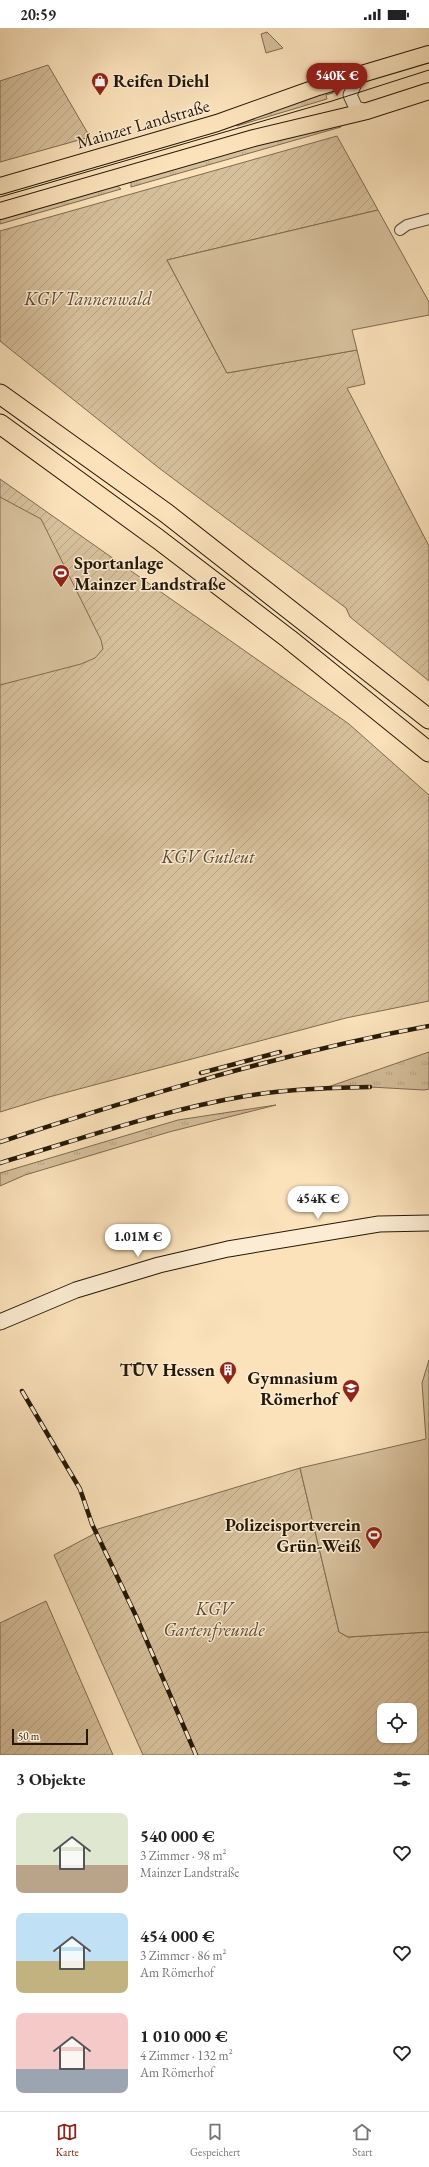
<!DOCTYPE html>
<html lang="de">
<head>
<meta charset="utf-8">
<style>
  body { margin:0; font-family:"EB Garamond",serif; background:#f2f2f2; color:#222; height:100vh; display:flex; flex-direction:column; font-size:15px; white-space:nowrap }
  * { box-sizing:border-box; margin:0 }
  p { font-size:13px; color:#767676 }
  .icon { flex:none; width:22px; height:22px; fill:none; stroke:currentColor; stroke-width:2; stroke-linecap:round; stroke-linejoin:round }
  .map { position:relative; height:1727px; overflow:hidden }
  .sheet { display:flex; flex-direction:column; background:#fff; flex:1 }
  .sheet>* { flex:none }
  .buttons { position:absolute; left:377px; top:1675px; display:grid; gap:8px }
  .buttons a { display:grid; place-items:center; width:40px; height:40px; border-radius:8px; background:#fff; box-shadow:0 1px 3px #0004; font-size:20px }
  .scale { position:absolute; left:12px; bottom:10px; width:76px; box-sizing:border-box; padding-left:4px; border:2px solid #241807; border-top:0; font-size:11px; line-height:14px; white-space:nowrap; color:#241807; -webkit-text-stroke:3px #fcecd3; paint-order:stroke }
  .price { position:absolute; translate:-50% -34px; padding:0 9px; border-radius:14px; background:#fff; color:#222; font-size:13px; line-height:26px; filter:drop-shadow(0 1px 2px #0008) }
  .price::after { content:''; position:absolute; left:50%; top:24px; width:12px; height:9px; margin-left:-6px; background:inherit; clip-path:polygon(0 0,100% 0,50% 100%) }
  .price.selected { background:#8f2418; color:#fff }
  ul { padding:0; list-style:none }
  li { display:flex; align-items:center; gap:12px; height:100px; padding:0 16px }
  li span { display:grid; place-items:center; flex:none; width:112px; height:80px; border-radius:8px; color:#555 }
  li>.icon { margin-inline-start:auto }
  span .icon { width:48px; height:48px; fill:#fffc; stroke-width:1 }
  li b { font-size:17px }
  h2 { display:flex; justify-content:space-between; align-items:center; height:48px; padding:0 16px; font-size:17px }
  .status { display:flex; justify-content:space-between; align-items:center; height:28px; padding:0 20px; background:#fff; direction:ltr }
  .status svg { height:11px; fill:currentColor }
  .menu { display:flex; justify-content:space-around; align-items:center; height:56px; border-top:1px solid #e0e0e0; background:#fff; font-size:11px; color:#767676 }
  .menu a { display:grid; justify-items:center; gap:2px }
  .menu .selected { color:#8f2418 }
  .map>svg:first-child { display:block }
</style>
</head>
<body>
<div class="status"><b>20:59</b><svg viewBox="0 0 49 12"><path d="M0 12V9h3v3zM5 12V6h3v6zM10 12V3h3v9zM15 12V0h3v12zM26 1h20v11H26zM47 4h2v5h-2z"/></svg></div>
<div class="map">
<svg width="429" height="1727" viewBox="0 0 429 1727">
  <defs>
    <pattern id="grass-tufts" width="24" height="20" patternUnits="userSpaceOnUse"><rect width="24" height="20" fill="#d6c09c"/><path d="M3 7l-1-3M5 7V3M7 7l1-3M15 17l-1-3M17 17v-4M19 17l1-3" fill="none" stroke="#b8a485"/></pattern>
    <pattern id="garden-furrows" width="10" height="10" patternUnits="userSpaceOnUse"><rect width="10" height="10" fill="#d6c09c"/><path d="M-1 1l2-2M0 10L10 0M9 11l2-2" fill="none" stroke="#b8a485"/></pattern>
  </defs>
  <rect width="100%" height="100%" fill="#fbe2bb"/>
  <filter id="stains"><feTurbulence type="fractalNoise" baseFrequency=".005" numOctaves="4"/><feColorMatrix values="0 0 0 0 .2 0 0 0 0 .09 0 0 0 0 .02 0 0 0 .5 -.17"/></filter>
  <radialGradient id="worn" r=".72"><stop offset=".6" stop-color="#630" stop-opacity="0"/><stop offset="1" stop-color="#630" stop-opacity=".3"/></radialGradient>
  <g fill="url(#grass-tufts)" stroke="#7d6c52">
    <path d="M267,4L283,20L266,25L261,6Z"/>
    <path d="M332,61L333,65L326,67L327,71L237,98L236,96Z"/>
    <path d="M340,95L341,99L131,159V153L136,150Z"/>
    <path d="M116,157L121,161L0,196V189Z"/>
    <path d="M429,1024V1061L424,1062L370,1059L325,1060Z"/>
    <path d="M276,1077L169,1104L25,1147L0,1158V1145L178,1092Z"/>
  </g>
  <g fill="url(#garden-furrows)" stroke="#7d6c52" fill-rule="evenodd">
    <path d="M48,37L90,109L0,134V53Z"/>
    <path d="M337,108L378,182L167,232L227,345L357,322L365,356L347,360L429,518V653L350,589L346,580L159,440L0,313V203Z"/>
    <path d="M0,451L349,696L429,767V973L346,990L49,1069L0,1084Z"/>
    <path d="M300,1440L339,1604L348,1609L429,1604V1727H143L54,1527L92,1507L98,1501ZM384,1682H410V1708H384Z"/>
    <path d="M46,1573L113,1727H0V1595Z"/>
  </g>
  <g fill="#d6c09c" stroke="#7d6c52">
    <path d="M378,182L429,274V287L352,302L357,322L227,345L167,232Z"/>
    <path d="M0,469L41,491L101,612L103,621L95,630L81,636L0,657Z"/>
    <path d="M429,1332V1604L348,1609L339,1604L300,1440L426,1411L422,1355Z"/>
  </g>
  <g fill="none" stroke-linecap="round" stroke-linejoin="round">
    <defs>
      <path id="minor" d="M400,202L407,197L429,191"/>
      <path id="tertiary" d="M365,45L357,51L350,67L356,80L367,83"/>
      <path id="secondary" d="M0,1294L76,1262L159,1237L228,1221L379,1196L429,1195"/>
      <g id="primary">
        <path d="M0,158L217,95L318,59L429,26"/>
        <path d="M0,183L254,110L367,83L429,63"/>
      </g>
      <g id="motorway">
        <path d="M0,366L166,485L429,691"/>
        <path d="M0,396L158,511L289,611L429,724"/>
      </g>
    </defs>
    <use href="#minor" stroke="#5a4a34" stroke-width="12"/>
    <use href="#tertiary" stroke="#5a4a34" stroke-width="15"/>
    <use href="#secondary" stroke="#241807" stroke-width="17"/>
    <use href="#primary" stroke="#241807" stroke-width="18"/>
    <use href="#motorway" stroke="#241807" stroke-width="21"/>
    <use href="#minor" stroke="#fcecd3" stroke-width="10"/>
    <use href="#tertiary" stroke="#fcecd3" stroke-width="13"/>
    <use href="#secondary" stroke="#fcecd3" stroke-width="15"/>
    <use href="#primary" stroke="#fbe2bb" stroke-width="16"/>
    <use href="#motorway" stroke="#fbe2bb" stroke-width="19"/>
    <path stroke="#241807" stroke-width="1" d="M0,169L332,73L429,42"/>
    <defs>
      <g id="rail">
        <path d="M201,1045L280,1024"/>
        <path d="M0,1114C141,1068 283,1025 429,998"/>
        <path d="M0,1135C81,1111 162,1082 246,1068C287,1061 328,1060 370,1059"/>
        <path d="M22,1363L80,1461L92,1496L136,1588L196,1727"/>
      </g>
    </defs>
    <use href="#rail" stroke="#241807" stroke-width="4.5"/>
    <use href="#rail" stroke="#fcecd3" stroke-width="3" stroke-dasharray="9" stroke-linecap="butt"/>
  </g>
  <defs>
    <symbol id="shop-pin" viewBox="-11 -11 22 30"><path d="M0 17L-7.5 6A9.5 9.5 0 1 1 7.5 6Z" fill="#8f2418" stroke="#fcecd3"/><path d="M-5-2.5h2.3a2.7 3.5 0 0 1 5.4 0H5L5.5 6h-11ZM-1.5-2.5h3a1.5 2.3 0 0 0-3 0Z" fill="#fff"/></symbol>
    <symbol id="stadium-pin" viewBox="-11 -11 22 30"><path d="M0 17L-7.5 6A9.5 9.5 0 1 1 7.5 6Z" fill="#8f2418" stroke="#fcecd3"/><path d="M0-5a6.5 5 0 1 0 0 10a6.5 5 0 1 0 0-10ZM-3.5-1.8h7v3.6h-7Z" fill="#fff"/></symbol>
    <symbol id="building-pin" viewBox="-11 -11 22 30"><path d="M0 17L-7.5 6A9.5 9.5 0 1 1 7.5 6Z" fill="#8f2418" stroke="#fcecd3"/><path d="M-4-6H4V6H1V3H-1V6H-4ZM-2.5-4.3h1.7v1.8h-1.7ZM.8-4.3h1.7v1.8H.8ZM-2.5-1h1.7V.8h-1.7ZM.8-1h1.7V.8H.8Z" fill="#fff"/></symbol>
    <symbol id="school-pin" viewBox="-11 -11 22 30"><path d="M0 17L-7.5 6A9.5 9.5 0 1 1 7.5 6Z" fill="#8f2418" stroke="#fcecd3"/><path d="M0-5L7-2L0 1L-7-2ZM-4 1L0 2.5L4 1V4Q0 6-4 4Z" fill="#fff"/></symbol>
  </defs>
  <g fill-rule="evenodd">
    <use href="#shop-pin" x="90" y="43" width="20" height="27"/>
    <use href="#stadium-pin" x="51" y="535" width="20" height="27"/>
    <use href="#building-pin" x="218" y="1332" width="20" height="27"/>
    <use href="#school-pin" x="341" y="1350" width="20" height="27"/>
    <use href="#stadium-pin" x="364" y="1497" width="20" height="27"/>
  </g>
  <g text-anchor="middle" stroke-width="3" stroke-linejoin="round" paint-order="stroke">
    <g font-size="18" font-weight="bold" fill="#241807" stroke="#fcecd3" text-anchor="end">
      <text x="113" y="59" text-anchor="start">Reifen Diehl</text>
      <text x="74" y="541" text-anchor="start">Sportanlage<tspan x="74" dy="21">Mainzer Landstraße</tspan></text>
      <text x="215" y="1348">TÜV Hessen</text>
      <text x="338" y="1356">Gymnasium<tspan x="338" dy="21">Römerhof</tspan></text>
      <text x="361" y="1503">Polizeisportverein<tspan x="361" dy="21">Grün-Weiß</tspan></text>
    </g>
    <g font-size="18" fill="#241807" stroke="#fcecd3">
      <text transform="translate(143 96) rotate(-16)" y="6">Mainzer Landstraße</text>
    </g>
    <g font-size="18" font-style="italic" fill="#594a34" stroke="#fcecd3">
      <text x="88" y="277">KGV Tannenwald</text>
      <text x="208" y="835">KGV Gutleut</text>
      <text x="214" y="1587">KGV<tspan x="214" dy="21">Gartenfreunde</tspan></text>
    </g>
  </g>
  <rect width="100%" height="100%" filter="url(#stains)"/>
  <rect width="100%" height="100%" fill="url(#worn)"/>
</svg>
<div class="buttons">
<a><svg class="icon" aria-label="locate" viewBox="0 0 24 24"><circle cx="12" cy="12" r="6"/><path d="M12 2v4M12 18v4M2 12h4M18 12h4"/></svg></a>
</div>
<div class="scale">50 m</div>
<b class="price selected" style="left:337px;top:69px">540K €</b>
<b class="price" style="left:318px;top:1192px">454K €</b>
<b class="price" style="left:138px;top:1230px">1.01M €</b>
</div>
<section class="sheet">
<h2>3 Objekte<svg class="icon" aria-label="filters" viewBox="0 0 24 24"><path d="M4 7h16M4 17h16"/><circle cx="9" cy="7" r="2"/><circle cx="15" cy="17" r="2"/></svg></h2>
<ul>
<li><span style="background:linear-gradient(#dfe7d0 65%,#b9a48a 0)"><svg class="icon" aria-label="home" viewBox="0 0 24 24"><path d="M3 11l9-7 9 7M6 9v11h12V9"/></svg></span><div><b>540 000 €</b><p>3 Zimmer · 98 m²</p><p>Mainzer Landstraße</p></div><svg class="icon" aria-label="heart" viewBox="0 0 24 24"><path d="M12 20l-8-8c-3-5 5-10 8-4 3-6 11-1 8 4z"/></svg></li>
<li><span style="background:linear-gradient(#bfe0f5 60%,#c2b280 0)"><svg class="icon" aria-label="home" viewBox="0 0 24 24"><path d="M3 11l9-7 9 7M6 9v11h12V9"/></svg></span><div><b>454 000 €</b><p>3 Zimmer · 86 m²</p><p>Am Römerhof</p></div><svg class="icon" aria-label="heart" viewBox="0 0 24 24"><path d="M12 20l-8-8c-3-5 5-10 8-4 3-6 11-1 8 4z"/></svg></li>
<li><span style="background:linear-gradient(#f6c9c9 70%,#9aa5b1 0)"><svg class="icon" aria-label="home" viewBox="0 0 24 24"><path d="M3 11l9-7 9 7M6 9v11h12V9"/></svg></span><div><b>1 010 000 €</b><p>4 Zimmer · 132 m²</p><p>Am Römerhof</p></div><svg class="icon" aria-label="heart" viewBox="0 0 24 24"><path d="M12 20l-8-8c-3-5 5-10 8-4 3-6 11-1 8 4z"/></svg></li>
</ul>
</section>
<nav class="menu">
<a class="selected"><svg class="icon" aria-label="map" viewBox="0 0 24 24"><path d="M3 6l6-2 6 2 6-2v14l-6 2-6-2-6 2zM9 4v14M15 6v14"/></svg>Karte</a>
<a><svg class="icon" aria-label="saved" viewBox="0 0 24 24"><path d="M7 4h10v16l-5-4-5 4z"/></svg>Gespeichert</a>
<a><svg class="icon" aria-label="home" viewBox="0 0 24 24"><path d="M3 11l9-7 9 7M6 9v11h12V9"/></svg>Start</a>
</nav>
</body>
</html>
